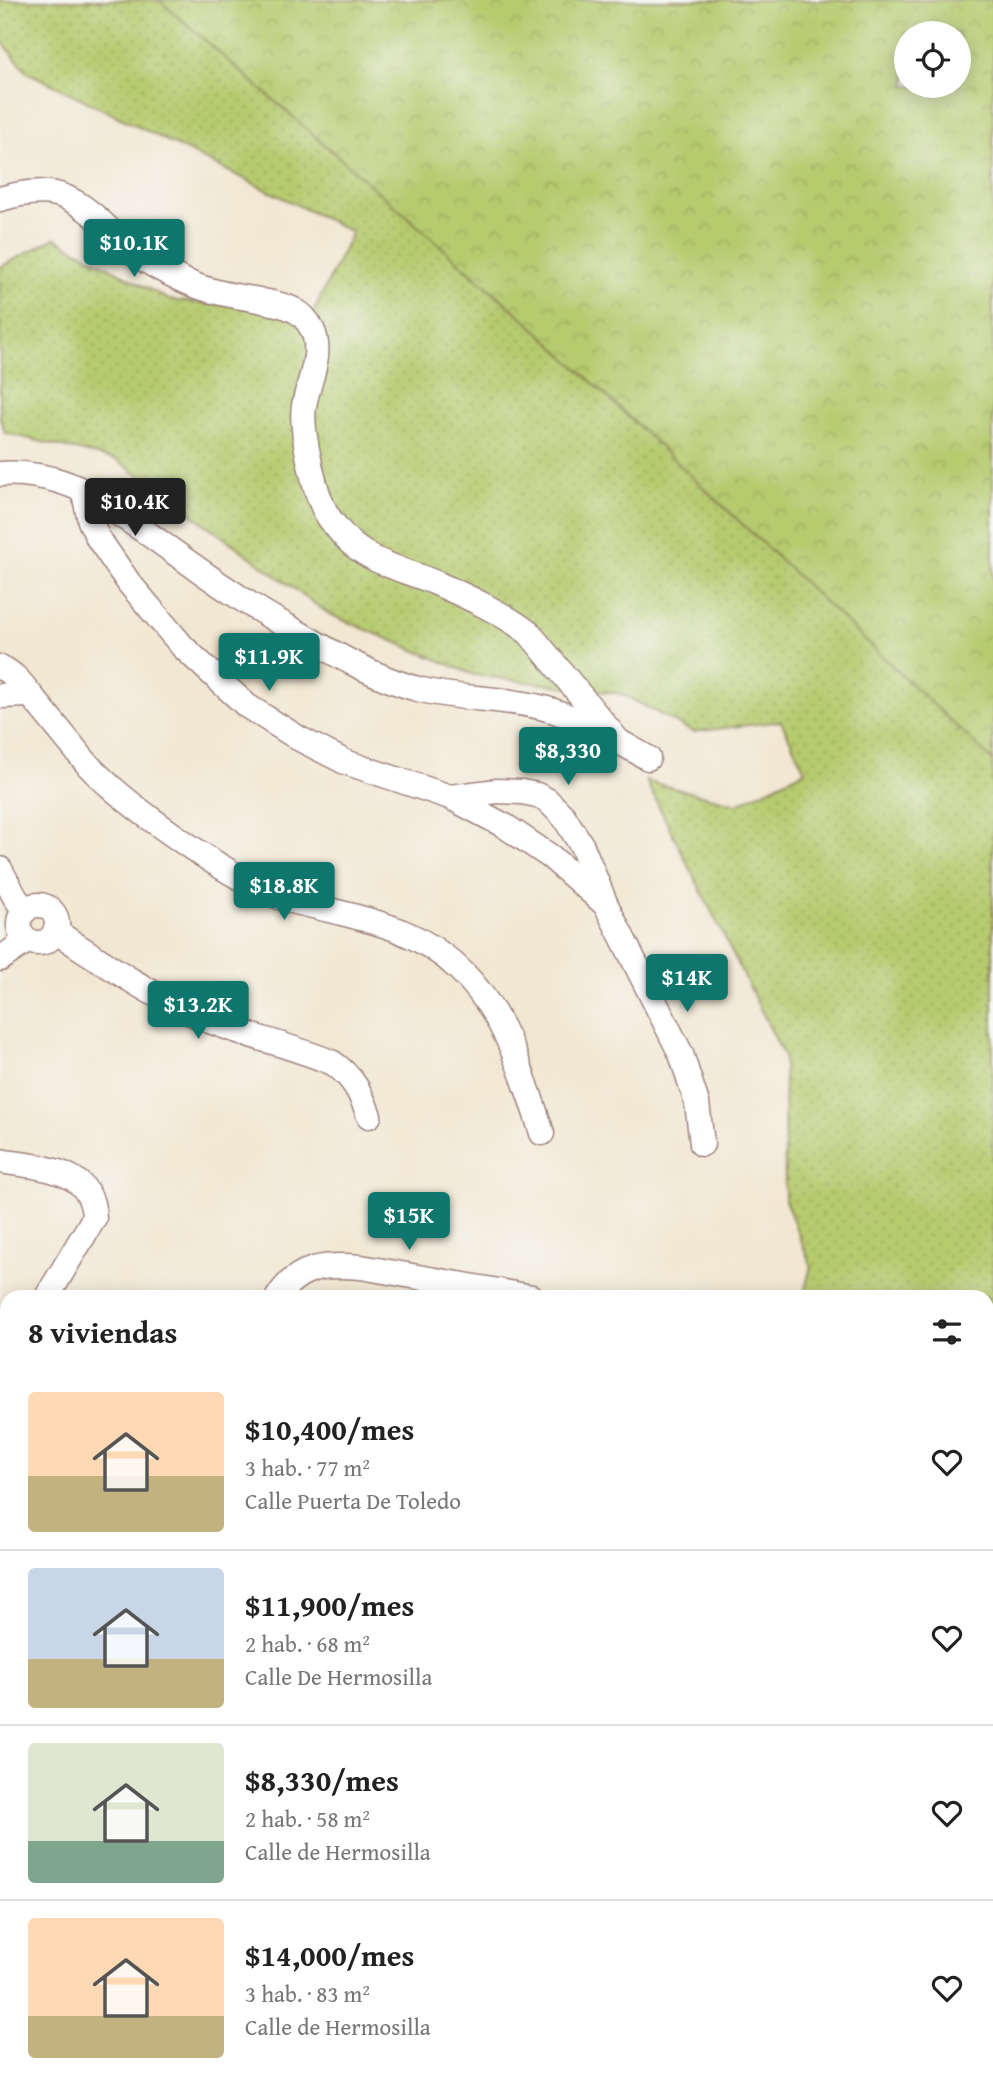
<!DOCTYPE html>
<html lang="es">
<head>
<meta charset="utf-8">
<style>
  body { margin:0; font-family:"Gentium Book Plus",serif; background:#f2f2f2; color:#222; height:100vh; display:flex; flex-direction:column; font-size:26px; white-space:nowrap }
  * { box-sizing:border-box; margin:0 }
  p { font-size:23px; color:#767676 }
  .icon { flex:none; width:38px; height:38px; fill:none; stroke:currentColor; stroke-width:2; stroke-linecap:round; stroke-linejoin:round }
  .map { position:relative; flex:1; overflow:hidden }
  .details { position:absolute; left:0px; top:1290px; width:994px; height:800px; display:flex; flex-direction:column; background:#fff; border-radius:21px 21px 0 0; box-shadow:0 4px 18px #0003 }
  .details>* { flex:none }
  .fabs { position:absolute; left:894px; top:21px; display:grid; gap:14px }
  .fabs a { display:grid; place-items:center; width:77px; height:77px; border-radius:50%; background:#fff; box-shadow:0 4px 18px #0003; font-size:35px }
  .price { position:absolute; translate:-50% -60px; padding:0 16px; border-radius:7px; background:#0f766e; color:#fff; font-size:23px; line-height:46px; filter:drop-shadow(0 2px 4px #0008) }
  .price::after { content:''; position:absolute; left:50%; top:42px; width:21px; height:16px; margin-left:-10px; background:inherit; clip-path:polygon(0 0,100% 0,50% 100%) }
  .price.selected { background:#222; color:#fff }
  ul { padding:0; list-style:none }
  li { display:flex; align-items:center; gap:21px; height:175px; padding:0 28px }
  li+li { border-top:2px solid #e0e0e0 }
  li span { display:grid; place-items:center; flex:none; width:196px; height:140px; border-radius:7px; color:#555 }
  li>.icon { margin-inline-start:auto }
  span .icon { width:84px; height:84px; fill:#fffc; stroke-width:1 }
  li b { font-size:30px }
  h2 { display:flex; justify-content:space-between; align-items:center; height:84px; padding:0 28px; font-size:30px }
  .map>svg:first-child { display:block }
</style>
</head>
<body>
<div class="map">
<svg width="993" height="2088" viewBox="0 0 993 2088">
  <defs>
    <pattern id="grass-dots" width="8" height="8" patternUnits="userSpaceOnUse" patternTransform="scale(1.75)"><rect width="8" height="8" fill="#b6ca6e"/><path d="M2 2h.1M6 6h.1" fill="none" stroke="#9ead5f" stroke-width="1.8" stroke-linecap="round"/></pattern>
    <pattern id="park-crowns" width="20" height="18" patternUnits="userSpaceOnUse" patternTransform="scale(1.75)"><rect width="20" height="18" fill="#b6ca6e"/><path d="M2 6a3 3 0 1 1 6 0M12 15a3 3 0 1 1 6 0" fill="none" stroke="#9ead5f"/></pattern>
  </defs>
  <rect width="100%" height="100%" fill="#f6f6f2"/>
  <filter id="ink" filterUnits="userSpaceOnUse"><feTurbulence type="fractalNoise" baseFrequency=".0143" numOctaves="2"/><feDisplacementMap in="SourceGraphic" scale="14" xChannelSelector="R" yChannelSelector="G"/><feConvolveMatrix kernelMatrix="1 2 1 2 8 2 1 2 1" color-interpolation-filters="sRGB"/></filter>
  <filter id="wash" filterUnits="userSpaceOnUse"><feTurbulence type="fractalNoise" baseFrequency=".00686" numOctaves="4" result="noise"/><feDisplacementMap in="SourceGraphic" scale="28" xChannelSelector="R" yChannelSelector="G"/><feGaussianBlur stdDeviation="1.57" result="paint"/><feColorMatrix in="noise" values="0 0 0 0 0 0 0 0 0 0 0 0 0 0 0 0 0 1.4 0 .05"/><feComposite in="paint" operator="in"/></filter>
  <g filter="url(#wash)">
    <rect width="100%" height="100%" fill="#f2e7d2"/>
    <path fill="url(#grass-dots)" stroke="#80744c" stroke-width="2" fill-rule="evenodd" d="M0,0H993V1350L987,1354V1297H803L811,1266L785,1200L784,1056L646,781L737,804L805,771L781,721L693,732L622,694L474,675L329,614L117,460L5,433L0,418V267L55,238L169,300L313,313L352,232L27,72L0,39ZM906,33H959V86H906Z"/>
    <g fill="url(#park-crowns)" stroke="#80744c" stroke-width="2" fill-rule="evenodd">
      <path d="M159,0H993V761L540,333ZM906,33H959V86H906Z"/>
      <path d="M993,1923V2088H796L801,2082H987V1925Z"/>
      <path d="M96,2082L257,2083L254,2088H93Z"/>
    </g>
  </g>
  <g filter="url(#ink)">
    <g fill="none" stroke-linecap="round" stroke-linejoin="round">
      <defs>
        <g id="minor">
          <path d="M0,199C44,186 67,190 101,222C111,231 121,242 132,251C149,264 168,273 187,282C209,292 235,296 259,300C270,303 284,304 294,310C302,314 308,321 312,329C324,354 308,381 304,406C300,428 314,489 324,509C328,518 336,527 343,535C364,561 405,570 436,583C468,597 501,612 529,633L619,742"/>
          <path d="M0,474C23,472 51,477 73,486C94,495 120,515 140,528C187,561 234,597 285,625C324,648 374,678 418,689C459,700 502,697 544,708C581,718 614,739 648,758"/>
          <path d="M84,493L90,521L98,538L129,583L183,647L247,706L298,738L345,762L450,797L505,826L551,857L606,905"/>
          <path d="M0,667C17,675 23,686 34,699C52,721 70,743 88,765C116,795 158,825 192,848C219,866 249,885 279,897C292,902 307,904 321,908C374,921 418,930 459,969C505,1012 523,1075 542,1133"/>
          <path d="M0,696L30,695"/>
          <path d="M450,797L497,791L522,792L537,795L547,800L564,817L582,846L606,905L681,1054L697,1103L702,1144"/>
          <path d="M0,869L15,897L25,911"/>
          <circle cx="38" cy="924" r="19"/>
          <path d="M55,931C101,961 146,992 195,1015C240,1035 288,1044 333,1063C353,1077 361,1093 369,1116"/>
          <path d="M0,959L28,940"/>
          <path d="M0,1161C39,1168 93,1167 94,1218L47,1297"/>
          <path d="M278,1297C298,1265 327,1264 361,1267L532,1297"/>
          <path d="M0,1376L7,1364"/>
          <path d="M0,1443L7,1447"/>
          <path d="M0,1655L7,1659"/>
          <path d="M0,1794L7,1797"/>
          <path d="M987,1904H993"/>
          <path d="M0,1937L7,1940"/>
          <path d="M387,2082L394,2088"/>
          <path d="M611,2082L618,2088"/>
          <path d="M0,2083L14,2088"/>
          <path d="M77,2088L80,2082"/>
          <path d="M262,2088L265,2082"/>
          <path d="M774,2088L779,2082"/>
        </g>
      </defs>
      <use href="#minor" stroke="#9e837e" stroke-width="27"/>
      <g stroke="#9e837e" stroke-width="2.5" stroke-dasharray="5 5" stroke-linecap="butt">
        <path d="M987,1947L993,1945"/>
        <path d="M834,2088L838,2082"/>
      </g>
      <use href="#minor" stroke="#fff" stroke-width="24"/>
    </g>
  </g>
</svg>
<div class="fabs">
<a><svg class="icon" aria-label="locate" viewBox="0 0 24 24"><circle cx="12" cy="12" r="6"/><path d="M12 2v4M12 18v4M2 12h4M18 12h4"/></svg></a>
</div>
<b class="price" style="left:134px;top:279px">$10.1K</b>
<b class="price selected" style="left:135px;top:538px">$10.4K</b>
<b class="price" style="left:269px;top:693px">$11.9K</b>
<b class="price" style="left:568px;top:787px">$8,330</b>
<b class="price" style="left:284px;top:922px">$18.8K</b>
<b class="price" style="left:687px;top:1014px">$14K</b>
<b class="price" style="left:198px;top:1041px">$13.2K</b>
<b class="price" style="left:409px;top:1252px">$15K</b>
<section class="details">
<h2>8 viviendas<svg class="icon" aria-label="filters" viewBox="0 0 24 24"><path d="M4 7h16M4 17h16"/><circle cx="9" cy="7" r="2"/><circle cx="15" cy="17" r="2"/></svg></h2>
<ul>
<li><span style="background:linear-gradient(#ffd9b3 60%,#c2b280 0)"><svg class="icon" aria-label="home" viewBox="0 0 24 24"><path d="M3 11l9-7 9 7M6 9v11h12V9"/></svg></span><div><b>$10,400/mes</b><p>3 hab. · 77 m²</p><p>Calle Puerta De Toledo</p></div><svg class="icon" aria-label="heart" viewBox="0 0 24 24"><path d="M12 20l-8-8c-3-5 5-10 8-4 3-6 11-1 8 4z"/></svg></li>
<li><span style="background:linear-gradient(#c9d6e8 65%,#c2b280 0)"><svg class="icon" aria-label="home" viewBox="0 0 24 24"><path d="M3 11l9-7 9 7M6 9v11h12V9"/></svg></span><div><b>$11,900/mes</b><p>2 hab. · 68 m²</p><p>Calle De Hermosilla</p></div><svg class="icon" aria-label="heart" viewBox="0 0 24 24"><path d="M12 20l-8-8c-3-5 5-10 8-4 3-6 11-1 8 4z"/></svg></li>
<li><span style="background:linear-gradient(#dfe7d0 70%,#7fa58c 0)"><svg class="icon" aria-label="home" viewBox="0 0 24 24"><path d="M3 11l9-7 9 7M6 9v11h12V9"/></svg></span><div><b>$8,330/mes</b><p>2 hab. · 58 m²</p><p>Calle de Hermosilla</p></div><svg class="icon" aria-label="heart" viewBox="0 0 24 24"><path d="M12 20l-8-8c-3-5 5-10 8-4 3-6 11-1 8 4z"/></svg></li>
<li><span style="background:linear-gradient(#ffd9b3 70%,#c2b280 0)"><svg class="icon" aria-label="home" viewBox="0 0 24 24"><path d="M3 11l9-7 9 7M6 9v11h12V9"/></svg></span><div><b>$14,000/mes</b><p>3 hab. · 83 m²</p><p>Calle de Hermosilla</p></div><svg class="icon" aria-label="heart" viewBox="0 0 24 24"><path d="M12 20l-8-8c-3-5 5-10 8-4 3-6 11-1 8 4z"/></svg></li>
</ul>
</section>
</div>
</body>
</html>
